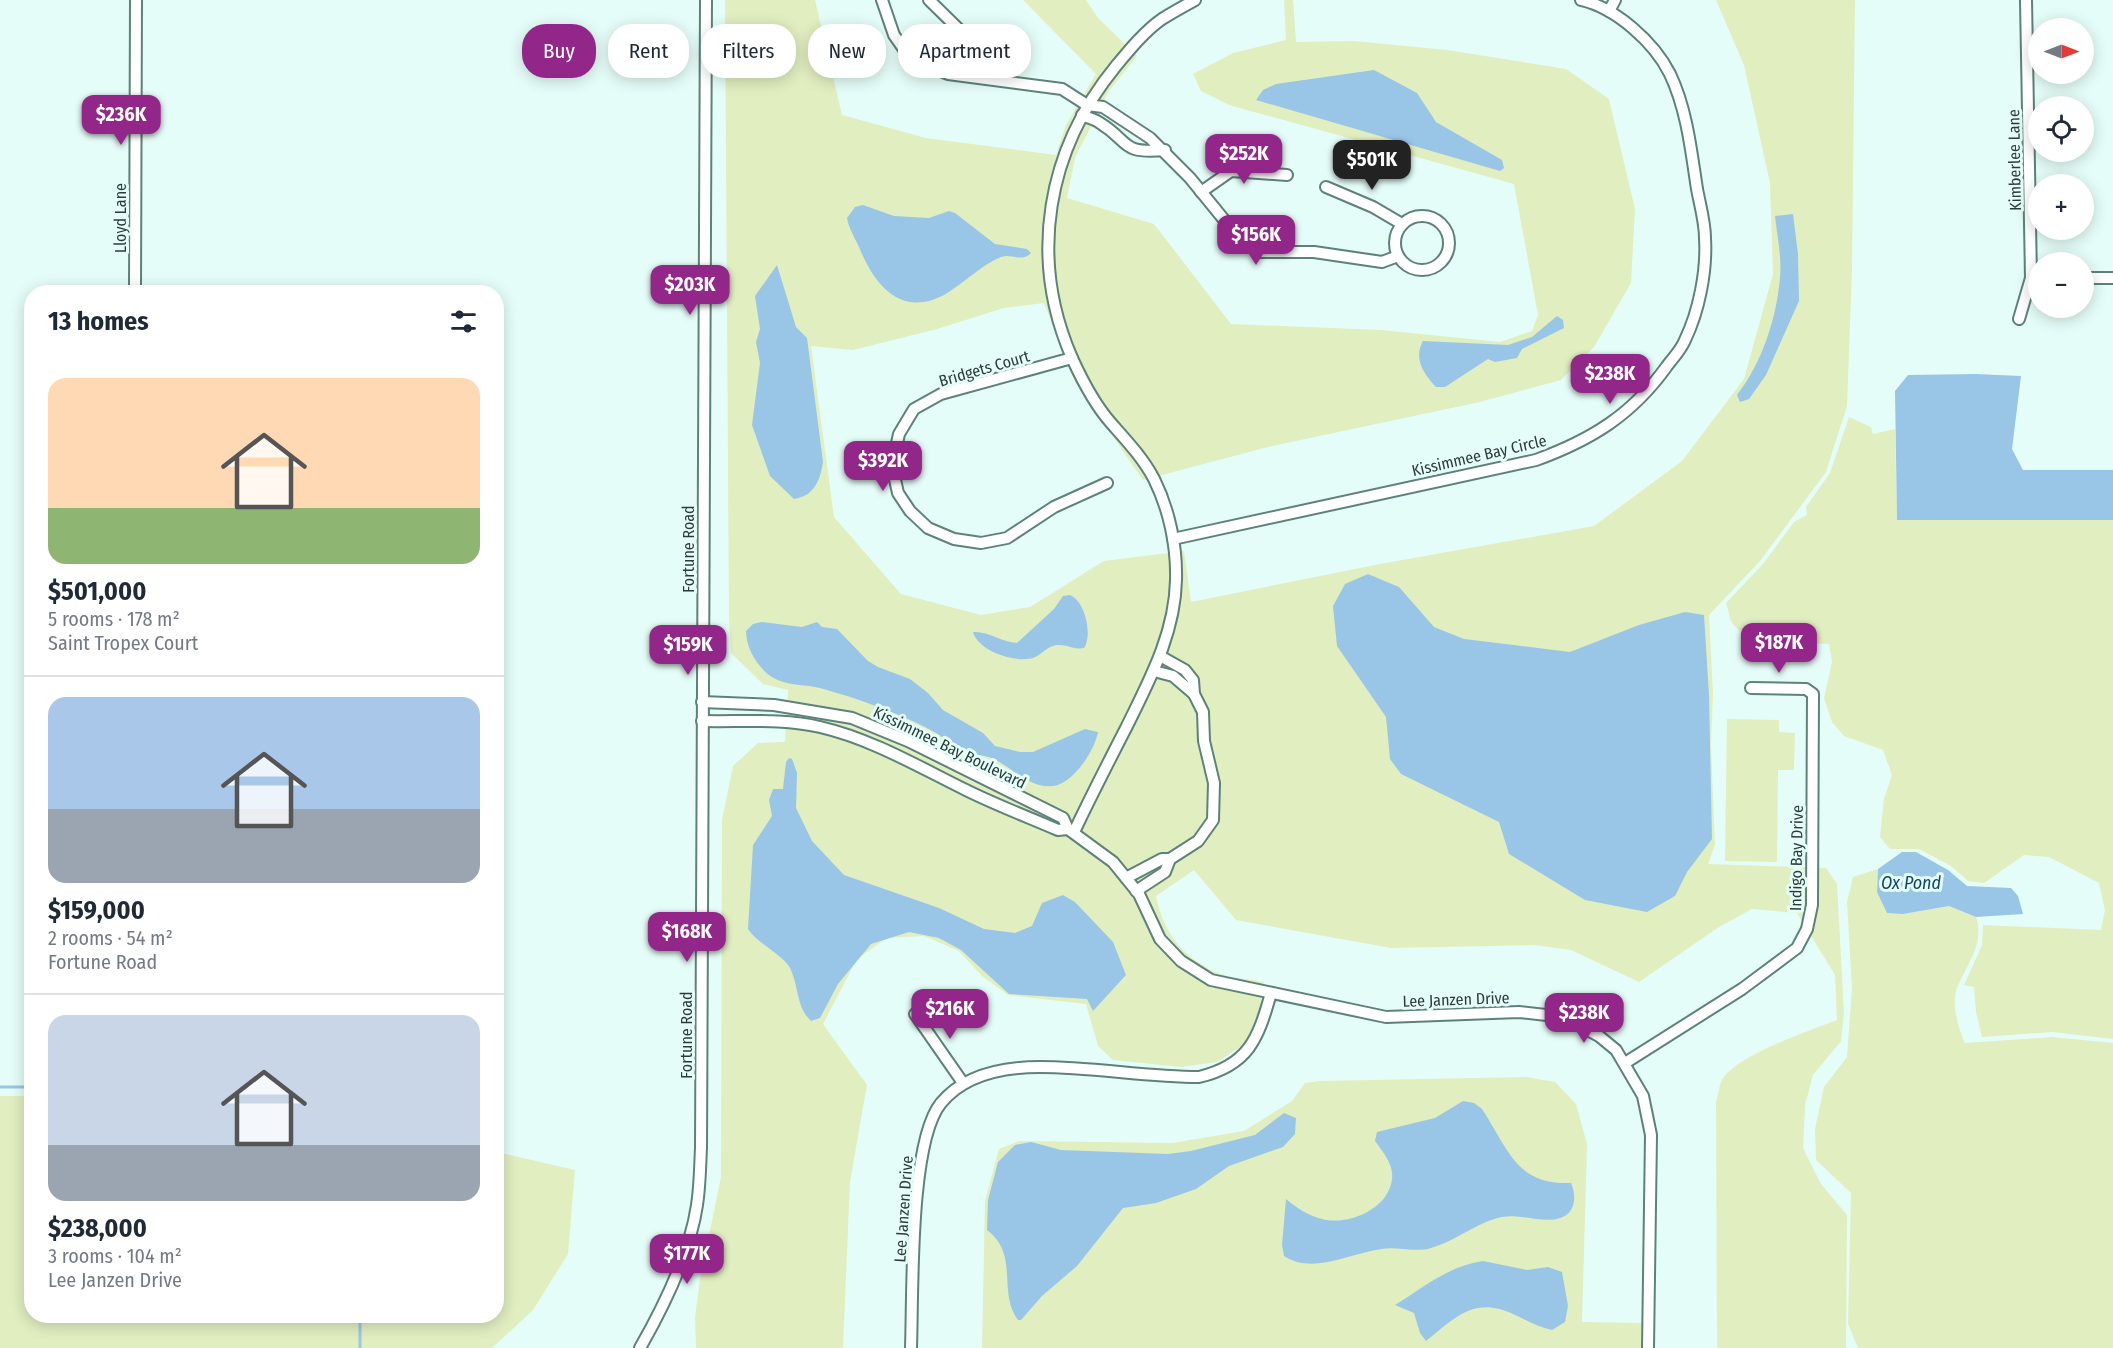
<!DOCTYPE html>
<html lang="en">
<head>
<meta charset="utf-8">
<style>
  body { margin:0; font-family:"Fira Sans Condensed",sans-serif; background:#f2f2f3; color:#1f2937; height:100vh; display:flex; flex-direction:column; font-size:22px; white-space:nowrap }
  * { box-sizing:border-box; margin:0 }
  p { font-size:20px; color:#747a83 }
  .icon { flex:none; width:33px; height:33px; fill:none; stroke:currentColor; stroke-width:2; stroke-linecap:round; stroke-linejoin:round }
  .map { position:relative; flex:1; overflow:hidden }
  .sheet { position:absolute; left:24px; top:285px; width:480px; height:1038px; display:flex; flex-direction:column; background:#fff; border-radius:24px; box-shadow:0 3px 15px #0003 }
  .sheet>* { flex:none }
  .guide { position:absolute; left:522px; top:24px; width:570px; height:54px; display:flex; gap:12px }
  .needle { width:39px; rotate:90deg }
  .buttons { position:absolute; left:2028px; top:18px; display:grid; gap:12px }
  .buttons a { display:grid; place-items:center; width:66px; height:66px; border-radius:50%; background:#fff; box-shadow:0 3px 15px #0003; font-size:30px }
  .price { position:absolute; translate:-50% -51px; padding:0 14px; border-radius:12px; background:#922689; color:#fff; font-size:20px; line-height:39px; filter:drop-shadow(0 2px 3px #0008) }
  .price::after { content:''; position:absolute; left:50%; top:36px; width:18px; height:14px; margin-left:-9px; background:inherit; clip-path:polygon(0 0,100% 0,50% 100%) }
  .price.current { background:#222; color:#fff }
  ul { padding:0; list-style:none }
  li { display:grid; align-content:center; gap:12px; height:318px; padding:0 24px }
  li+li { border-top:2px solid #e0e1e3 }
  li span { display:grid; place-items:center; height:186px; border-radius:18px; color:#555 }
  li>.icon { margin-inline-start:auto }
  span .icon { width:108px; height:108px; fill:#fffc; stroke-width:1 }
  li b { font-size:26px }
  h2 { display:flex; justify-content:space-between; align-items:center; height:72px; padding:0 24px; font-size:26px }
  .tag { padding:0 21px; border-radius:24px; background:#fff; box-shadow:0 3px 15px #0003; font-size:21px; line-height:54px }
  .tag.current { background:#922689; color:#fff }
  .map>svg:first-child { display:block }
</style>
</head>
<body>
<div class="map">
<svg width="2113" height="1348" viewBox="0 0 2113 1348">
  <rect width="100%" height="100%" fill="#e5fdf8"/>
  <g fill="#e1eec0">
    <path d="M725,0H815L842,115L926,138L1056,155L1066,125L1096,74L1023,0H1086L1098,18L1137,56L1109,91L1075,158L1067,198L1154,224L1231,324L1381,330L1500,342L1532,331L1538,315L1514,184L1229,105L1201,91L1193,74L1233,53L1286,40L1284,0H1293L1296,42L1354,41L1447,50L1566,69L1609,99L1635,209L1631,283L1594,347L1561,380L1480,402L1268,447L1143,480L1075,382L1044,303L1004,308L937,329L853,350L811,346L834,517L901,594L981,615L1030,607L1104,561L1184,551L1191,602L1380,564L1594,526L1682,461L1744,379L1773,274L1770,183L1744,65L1716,0H1855L1852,268L1847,406L1826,472L1760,561L1709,615L1713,693L1711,745L1715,845L1708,864L1826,868L1837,884L1844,1013L1841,1041L1813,1075L1805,1105L1803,1148L1821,1184L1847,1215L1846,1348H1717L1716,1102C1718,1096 1719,1086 1722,1080C1735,1056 1811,1030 1837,1020L1835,975L1797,913L1752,909L1719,927L1639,982L1571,950L1534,945L1391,948L1236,920L1194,870L1156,896C1163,931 1181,955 1213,971C1227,978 1248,979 1264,982L1259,1012L1245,1044L1217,1062L1181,1067L1113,1060L1098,1046L1086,1004L1008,995L982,976L959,951L924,936L887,938L857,959L823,1024L867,1085L850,1182L843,1348H696L695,1317L700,1279L721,1177L722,820L733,766L758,743L785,742L788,690L763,684L731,653L729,619Z"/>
    <path d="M1849,417L1871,427L1873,434L1895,429L1897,520H2113V1039L2052,1032L1982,1037L1976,1012L1974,987L1964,985L1982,945L1983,925L2101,930L2105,910L2099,883L2049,857L2024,855L1984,883L1968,881L1951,866L1919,849H1890L1880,837L1884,799L1892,775L1883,750L1844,736L1832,722L1824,698L1832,662L1829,644C1804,643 1745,647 1731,621C1729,616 1728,608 1726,603L1763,564L1794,522L1807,515L1806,507L1830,473Z"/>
    <path d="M1727,719L1779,720V732L1795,733L1794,770H1778L1777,862L1725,861Z"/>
    <path d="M1878,869L1877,892L1903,914L1949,906L1976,917C1985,943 1967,964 1957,988C1951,1003 1958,1028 1965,1043L2052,1037L2113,1043V1348H1858L1848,1324L1851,1193L1816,1160L1815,1129L1824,1087L1847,1057L1852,988L1847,902L1853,877Z"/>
    <path d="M1526,1077L1555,1082L1576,1104L1587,1144L1582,1322L1642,1323L1641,1348H982L985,1201L999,1149L1019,1141L1173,1143L1244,1131L1292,1101L1305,1083L1320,1081Z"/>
    <path d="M0,1096H31L32,1316H496L497,1152L575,1170L568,1254L533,1310L492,1348H0Z"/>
  </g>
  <g fill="#99c5e6">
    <path d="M1374,70L1417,93L1436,122L1502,160L1504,168L1500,171L1256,100L1263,90L1276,84Z"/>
    <path d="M863,205L894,216L929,218L949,211L955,213L995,244L1027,249L1031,253C1022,263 1012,253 1001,257C981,265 963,284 944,295C900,318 874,284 859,247C854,236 849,229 847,218L855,207Z"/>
    <path d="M1793,214L1798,254L1799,301L1766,375L1749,399L1740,402L1737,395C1762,363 1777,317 1780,277C1782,257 1777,235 1775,216Z"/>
    <path d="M777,265L796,327L807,338L823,462C820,481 814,496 794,499L770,476L752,425L760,363L756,342L760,329L755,296Z"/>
    <path d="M1557,316L1563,320L1564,328L1522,349L1517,358L1495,362L1488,359L1445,387H1436C1424,374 1413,359 1423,341L1508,345L1532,337Z"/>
    <path d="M1975,374L2021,376L2012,449L2023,470H2113V520H1897L1895,391L1908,375Z"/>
    <path d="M1368,574L1399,587L1434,627L1464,639L1570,652L1639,625L1685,612L1704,615L1709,695L1712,839L1687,872L1675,896L1647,912L1585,900L1509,854L1499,822L1401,774L1390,759L1386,717L1337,646L1333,606L1345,584Z"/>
    <path d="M1070,595C1085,601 1093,635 1084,648C1074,650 1067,644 1057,645C1047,646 1042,655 1033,658C1015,663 978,651 973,632C988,631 1002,642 1017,643L1054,609L1063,596Z"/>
    <path d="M762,622L802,627L817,622L822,627L837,629L868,661L878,667L910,679L928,693L943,710L983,733L995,746L1020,752H1033L1085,729L1098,732C1095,750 1073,784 1053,786C1030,788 1015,770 996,760C988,755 976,756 966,751C953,744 940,735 927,728C893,711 856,698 820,688C803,684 787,686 772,677C757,667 746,648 746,631L753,624Z"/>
    <path d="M789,758L792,759L797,773L796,808L812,841L844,875L939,908L984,929L1015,933L1032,926L1042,903L1063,895L1075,902L1113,942L1126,975L1093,1011L1087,999L1009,994L961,950L939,938L909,932L871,944L838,984L820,1018L811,1021C796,1007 799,986 790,968C782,954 758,944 748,929L753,845L772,816L769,800L773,789H783L786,762Z"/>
    <path d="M1902,852H1916L1948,870L1967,886L2011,888L2018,896L2023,914L1976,917L1949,906L1903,914L1887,913L1877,892L1878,869Z"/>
    <path d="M1463,1101L1474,1103L1482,1109C1509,1150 1516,1185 1571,1183C1576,1194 1576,1209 1565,1216C1547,1226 1522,1213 1502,1217C1477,1222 1456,1241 1431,1248C1415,1253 1397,1246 1381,1249C1352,1253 1312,1275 1284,1256L1282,1245L1286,1199C1295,1207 1309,1216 1322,1219C1348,1226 1389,1209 1392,1179C1394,1165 1383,1152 1375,1141L1377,1132L1435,1118Z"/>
    <path d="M1284,1113L1296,1118L1295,1134L1283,1147L1229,1166L1196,1189L1156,1203L1123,1208L1077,1266L1042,1296L1021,1320H1018C997,1291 1020,1255 987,1230L988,1200L998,1162L1015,1145L1031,1142L1061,1150L1168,1154L1191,1151L1255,1135Z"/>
    <path d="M1483,1261L1527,1270L1548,1267L1562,1272L1568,1306L1565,1322L1552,1330C1538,1327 1526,1320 1513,1314C1474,1296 1456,1317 1426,1341L1420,1333L1414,1313L1395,1305C1423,1288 1448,1266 1483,1261Z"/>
  </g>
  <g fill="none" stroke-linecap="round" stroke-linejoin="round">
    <g stroke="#99c5e6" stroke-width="3">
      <path d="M0,1087H32"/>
      <path d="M360,1316V1348"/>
    </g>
    <defs>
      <g id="minor">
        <path d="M882,0L894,35L910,58L948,74L1062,89L1087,105L1103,107L1150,138L1190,178L1243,243L1260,252H1314L1382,262L1398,256"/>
        <path d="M929,0L973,43L987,62V78"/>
        <path d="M1609,11L1615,0"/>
        <path d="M1082,115C1088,118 1095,119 1100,123C1131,142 1119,154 1165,150"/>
        <path d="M1326,187L1373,207L1402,224"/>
        <path d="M1201,192L1231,171L1287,175"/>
        <circle cx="1422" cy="243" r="27"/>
        <path d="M2084,278H2113"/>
        <path d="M135,292L136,0"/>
        <path d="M2019,319L2031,278L2026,0"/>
        <path d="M1072,358L941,394L914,409L899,434L892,466L898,493L910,511L928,528L954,539L981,543L1007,538L1054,507L1107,483"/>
        <path d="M1173,539L1536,460C1591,440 1632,415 1667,366C1673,358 1681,350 1685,340C1699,311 1707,271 1705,238C1705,222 1700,205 1697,189C1691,150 1687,110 1670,74C1654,42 1616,8 1581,0"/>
        <path d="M1154,671L1173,676L1194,694"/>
        <path d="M702,702L774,705L852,718L908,741L1063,818L1068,829L1113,862L1139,894L1160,939L1181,961L1211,980L1386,1017L1519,1012L1564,1017L1599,1036L1616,1050L1643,1096L1651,1135L1648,1348"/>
        <path d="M702,721C741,722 782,718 820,727C872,739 919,767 966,790C996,805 1028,817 1058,830L1068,829"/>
        <path d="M1074,832C1091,796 1109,761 1127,726C1150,679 1175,633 1176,580C1177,546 1169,509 1154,479C1143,458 1126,440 1111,423C1095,405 1082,380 1072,358C1028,257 1047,150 1116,66C1130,49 1145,31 1162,19C1173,12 1184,6 1195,0"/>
        <path d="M1126,878L1162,859H1170L1198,841L1213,820L1214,783L1204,741L1203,712L1194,694L1193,680L1185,670L1160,656"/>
        <path d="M1136,891L1165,872L1170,859"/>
        <path d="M915,1014L963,1083"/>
        <path d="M1625,1063L1742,989L1797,948L1807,929L1812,905L1813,694L1806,689L1751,688"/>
        <path d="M640,1348C664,1306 690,1253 697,1205C700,1186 700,1167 701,1148L706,0"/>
        <path d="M911,1348C913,1293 909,1142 941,1103C965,1074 1004,1067 1040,1067C1093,1067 1146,1077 1199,1077C1249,1065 1258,1039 1271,993"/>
      </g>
    </defs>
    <use href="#minor" stroke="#5d827a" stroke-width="14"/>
    <use href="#minor" stroke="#fff" stroke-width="10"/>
  </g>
  <g text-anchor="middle" stroke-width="6" stroke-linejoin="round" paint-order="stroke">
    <g font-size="16" fill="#2b3c38" stroke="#e5fdf8">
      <text transform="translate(2014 160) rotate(-91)" y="6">Kimberlee Lane</text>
      <text transform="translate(120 218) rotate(-90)" y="6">Lloyd Lane</text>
      <text transform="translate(984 368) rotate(-16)" y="6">Bridgets Court</text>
      <text transform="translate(1479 455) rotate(-13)" y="6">Kissimmee Bay Circle</text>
      <text transform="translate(688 549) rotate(-90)" y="6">Fortune Road</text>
      <text transform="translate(950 747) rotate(26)" y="6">Kissimmee Bay Boulevard</text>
      <text transform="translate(1796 858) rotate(-89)" y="6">Indigo Bay Drive</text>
      <text transform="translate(1456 999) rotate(-2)" y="6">Lee Janzen Drive</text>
      <text transform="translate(686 1035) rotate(-90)" y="6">Fortune Road</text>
      <text transform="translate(903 1209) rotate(-86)" y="6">Lee Janzen Drive</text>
    </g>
    <g font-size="18" font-style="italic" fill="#114565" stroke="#e5fdf8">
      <text x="1911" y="889">Ox Pond</text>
    </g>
  </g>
</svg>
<div class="buttons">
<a><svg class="needle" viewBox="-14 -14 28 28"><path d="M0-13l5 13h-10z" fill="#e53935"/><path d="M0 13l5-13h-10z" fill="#747a83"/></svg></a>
<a><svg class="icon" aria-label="locate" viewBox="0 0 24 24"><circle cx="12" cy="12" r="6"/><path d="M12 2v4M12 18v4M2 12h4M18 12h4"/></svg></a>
<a>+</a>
<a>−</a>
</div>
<b class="price" style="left:121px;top:146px">$236K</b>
<b class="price" style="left:1244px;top:185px">$252K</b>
<b class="price current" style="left:1372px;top:191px">$501K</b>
<b class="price" style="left:1256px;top:266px">$156K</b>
<b class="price" style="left:690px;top:316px">$203K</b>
<b class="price" style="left:1610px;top:405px">$238K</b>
<b class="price" style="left:883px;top:492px">$392K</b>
<b class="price" style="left:1779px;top:674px">$187K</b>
<b class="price" style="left:688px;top:676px">$159K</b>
<b class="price" style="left:687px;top:963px">$168K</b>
<b class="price" style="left:950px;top:1040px">$216K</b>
<b class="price" style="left:1584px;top:1044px">$238K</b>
<b class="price" style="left:687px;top:1285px">$177K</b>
<div class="guide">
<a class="tag current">Buy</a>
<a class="tag">Rent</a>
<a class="tag">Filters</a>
<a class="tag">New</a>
<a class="tag">Apartment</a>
</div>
<section class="sheet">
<h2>13 homes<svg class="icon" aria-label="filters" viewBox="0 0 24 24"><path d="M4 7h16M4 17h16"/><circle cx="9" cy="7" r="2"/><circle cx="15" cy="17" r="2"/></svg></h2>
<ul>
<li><span style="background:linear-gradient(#ffd9b3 70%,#8fb573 0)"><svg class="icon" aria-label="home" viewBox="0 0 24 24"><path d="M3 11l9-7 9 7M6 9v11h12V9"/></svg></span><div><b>$501,000</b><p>5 rooms · 178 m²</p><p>Saint Tropex Court</p></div></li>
<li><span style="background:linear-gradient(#a9c7e8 60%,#9aa5b1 0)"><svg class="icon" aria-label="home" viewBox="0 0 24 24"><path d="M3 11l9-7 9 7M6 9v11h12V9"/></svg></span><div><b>$159,000</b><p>2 rooms · 54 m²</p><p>Fortune Road</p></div></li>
<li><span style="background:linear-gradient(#c9d6e8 70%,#9aa5b1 0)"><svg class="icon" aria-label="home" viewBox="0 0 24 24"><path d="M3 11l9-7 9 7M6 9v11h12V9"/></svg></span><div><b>$238,000</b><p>3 rooms · 104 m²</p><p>Lee Janzen Drive</p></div></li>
</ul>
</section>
</div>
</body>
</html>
